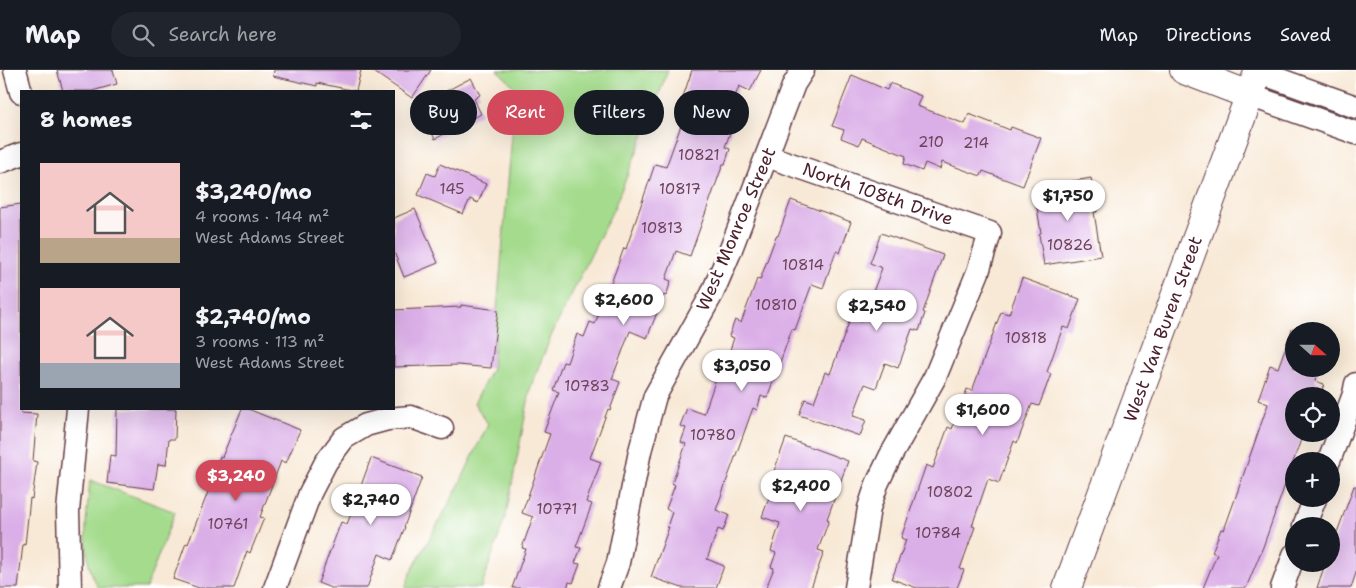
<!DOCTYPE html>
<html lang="en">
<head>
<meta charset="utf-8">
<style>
  body { margin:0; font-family:"Shantell Sans",sans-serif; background:#20242c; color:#f1f3f6; height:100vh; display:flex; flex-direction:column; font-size:19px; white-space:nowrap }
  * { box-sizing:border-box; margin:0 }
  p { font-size:16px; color:#9ea1a6 }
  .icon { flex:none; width:28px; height:28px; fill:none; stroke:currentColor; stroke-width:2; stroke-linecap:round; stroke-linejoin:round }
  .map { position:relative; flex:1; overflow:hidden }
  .details { position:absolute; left:20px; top:20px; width:375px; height:320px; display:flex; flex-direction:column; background:#171b24; border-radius:0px; box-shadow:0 5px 20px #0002 }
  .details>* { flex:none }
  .top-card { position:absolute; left:410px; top:20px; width:475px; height:45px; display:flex; gap:10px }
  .needle { width:32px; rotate:111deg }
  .tools { position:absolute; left:1285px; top:252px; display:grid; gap:10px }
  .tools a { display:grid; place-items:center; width:55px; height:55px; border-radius:50%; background:#171b24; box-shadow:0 5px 20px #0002; font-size:25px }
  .price { position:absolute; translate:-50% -42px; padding:0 11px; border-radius:18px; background:#fff; color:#222; font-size:16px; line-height:32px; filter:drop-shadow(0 1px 2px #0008) }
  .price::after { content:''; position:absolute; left:50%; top:30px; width:15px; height:11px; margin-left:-8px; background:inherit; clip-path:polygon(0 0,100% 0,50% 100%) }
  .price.selected { background:#d1495b; color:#fff }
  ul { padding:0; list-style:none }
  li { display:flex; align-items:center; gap:15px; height:125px; padding:0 20px }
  li span { display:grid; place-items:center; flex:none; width:140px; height:100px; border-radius:0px; color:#555 }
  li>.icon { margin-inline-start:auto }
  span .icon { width:60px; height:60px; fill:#fffc; stroke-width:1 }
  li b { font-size:21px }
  h2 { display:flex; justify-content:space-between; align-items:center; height:60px; padding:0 20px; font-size:21px }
  .tag { padding:0 18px; border-radius:22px; background:#171b24; box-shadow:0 5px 20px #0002; font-size:18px; line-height:45px }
  .tag.selected { background:#d1495b; color:#fff }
  header { display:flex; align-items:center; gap:30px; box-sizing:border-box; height:70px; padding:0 25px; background:#171b24; border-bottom:1px solid #363941 }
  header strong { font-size:24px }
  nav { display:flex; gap:28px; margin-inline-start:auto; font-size:18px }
  .search { width:350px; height:45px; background:#20242c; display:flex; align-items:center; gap:12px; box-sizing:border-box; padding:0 18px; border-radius:28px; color:#9ea1a6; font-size:19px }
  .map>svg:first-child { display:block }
</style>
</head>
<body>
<header>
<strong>Map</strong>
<div class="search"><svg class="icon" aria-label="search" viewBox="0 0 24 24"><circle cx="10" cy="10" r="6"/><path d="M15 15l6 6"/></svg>Search here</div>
<nav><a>Map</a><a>Directions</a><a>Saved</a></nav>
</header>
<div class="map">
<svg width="1356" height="518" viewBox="0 0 1356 518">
  <rect width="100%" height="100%" fill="#fff"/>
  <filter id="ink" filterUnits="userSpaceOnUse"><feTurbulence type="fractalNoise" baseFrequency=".02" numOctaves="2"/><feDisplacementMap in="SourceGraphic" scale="10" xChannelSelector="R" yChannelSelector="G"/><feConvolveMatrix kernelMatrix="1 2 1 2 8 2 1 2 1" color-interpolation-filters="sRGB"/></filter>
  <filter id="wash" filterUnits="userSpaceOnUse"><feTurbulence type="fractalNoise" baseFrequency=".0096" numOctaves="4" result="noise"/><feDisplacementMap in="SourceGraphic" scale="20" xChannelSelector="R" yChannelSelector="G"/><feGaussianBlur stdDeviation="1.12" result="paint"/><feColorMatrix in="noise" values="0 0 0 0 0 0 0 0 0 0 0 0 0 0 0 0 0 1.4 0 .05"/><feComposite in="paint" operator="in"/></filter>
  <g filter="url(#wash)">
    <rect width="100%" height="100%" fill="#f8e9d6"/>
    <g fill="#a4db8d" stroke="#777d5c">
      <path d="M497,0H668L647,57L614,138L552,264L531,316L506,445L481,518H405L411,502L457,419L488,354L474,333L492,299L516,18Z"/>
      <path d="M90,410L175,442L146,518H99C79,489 87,443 90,410Z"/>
    </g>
    <g id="blocks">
      <g fill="#daaee7">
        <path d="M57,0H113L117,14L92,21H63Z"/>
        <path d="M274,0H361L356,21L317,13V16L273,6Z"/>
        <path d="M371,0H431L412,28Z"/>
        <path d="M692,0H761L750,21L739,16L728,46L735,49L725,77L730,79L725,94H723L690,186L676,181L666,209L671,211L666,226L664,225L647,268L630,261L612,309L620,312L610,340L608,339L590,388L601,392L586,432L592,434L576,477L581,478L575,493L580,494L573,513L569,512L567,518H512L526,479L522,478L533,447L522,443L550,364L544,362L559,322L553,320L563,292L567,293L577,264L584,267L590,252L595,254L605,227H606L624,178L626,179L655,94L666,97L684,47L677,45Z"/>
        <path d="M852,5L887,20L890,13L921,26L917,36L965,54L969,44L1010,60L1011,57L1041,68L1023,116L983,101L981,106L942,92L940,99L925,93L922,101L904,94L906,86L862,68L859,75L841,68L844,60L832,56Z"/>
        <path d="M471,8L480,25L474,29L481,44L435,69L418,36Z"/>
        <path d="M440,94L486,114L478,133L470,129L463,144L418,125L427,103L435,106Z"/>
        <path d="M1091,108L1097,142H1094L1101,186L1044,195L1039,164L1041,163L1034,118Z"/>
        <path d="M791,130L851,152L840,183L836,181L823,218L812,214L795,260L792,259L767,328L761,326L757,340L753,338L716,440L729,445L723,461L718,459L707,489L724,496L716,518H682L651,507L669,457H667L672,442L666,439L675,415L672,413L686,374L681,372L686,358L680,356L687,338L704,344L721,294L725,295L734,268L729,266L735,250L741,253L757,209L760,210L776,166H778Z"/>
        <path d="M21,134V343L37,344L33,391L37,392L32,429L30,428L25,475L23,474L18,518H0V137Z"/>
        <path d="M415,139L438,193L404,207L394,182V148Z"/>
        <path d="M881,163L943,185L923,242L925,243L919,261L912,259L898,298L885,293L876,318L865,314L853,346L866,350L860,366L799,345L805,329L814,332L825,302L830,304L851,247L862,251L882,198L870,193Z"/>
        <path d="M1022,208L1080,229L1069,259L1063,257L1047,302L1051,304L1039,336L1032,334L1017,373L1014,371L999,413L988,409L972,456L975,457L960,499L964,500L957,518H917L892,509L906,470L901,468L926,395L933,398L948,357L952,359L967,319L972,321L1001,242L1009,244Z"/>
        <path d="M461,235L498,240L491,298L458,295L394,297V240L461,237Z"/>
        <path d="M1292,259H1294V299H1319L1315,311L1324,314L1320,326H1294V364H1303L1263,477L1246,518H1203L1217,484L1212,482L1221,459L1224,460L1235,429L1268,334L1258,330L1270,295L1278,298Z"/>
        <path d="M117,339H176L175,369H169L166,395L158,394L154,419L107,413L110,385L116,386Z"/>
        <path d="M242,339H248L300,360L286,393L281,391L260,447L264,448L250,483L247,481L234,518H199L173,509L186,473L188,474L208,422L220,386L222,387Z"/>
        <path d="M786,368L848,391L827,449L829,450L818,480L824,482L811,518H766L774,498L771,497L776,483L771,481L780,453L762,447L778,403L774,401Z"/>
        <path d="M371,388L422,407L404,457H405L392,490L379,484L367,518H331L318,513L341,452L347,454L359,424H358Z"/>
        <path d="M1354,416H1356V503L1351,518H1317L1325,494H1331V479Z"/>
      </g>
    </g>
  </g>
  <g filter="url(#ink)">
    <use href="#blocks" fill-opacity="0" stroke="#643d45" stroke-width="1"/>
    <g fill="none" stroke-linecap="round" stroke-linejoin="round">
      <defs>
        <g id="street">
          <path d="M15,0L21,22"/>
          <path d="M1258,2L1356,37"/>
          <path d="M1249,25L1356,63"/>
          <path d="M767,86L990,163L978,202L935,307L890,387L877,414L869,438L856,518"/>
          <path d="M0,92L21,84"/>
          <path d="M1329,391L1354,324L1356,314"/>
          <path d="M1304,456L1315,429"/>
          <path d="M70,518L68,441L78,339"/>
          <path d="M275,518L310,423L326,392L344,368L366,355L388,349L411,347L442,358"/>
          <path d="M609,518L618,493L640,381L655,326L712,224L729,184L794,14L803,0"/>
          <path d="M1282,518L1294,485"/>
        </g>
        <path id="secondary" d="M1184,0L1249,25"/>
        <path id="primary" d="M1067,518L1259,0"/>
      </defs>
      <use href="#street" stroke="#643d45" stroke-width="25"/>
      <use href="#secondary" stroke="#643d45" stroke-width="30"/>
      <use href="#primary" stroke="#643d45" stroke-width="30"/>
      <use href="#street" stroke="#fff" stroke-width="22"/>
      <use href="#secondary" stroke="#fff" stroke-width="28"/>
      <use href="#primary" stroke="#fff" stroke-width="28"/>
    </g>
  </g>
  <g text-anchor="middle" stroke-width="5" stroke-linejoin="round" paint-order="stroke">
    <g font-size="15" fill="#6e435a">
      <text x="931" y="77">210</text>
      <text x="976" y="78">214</text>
      <text x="699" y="90">10821</text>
      <text x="452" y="124">145</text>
      <text x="680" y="124">10817</text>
      <text x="662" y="163">10813</text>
      <text x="1070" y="180">10826</text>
      <text x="803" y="200">10814</text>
      <text x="776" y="240">10810</text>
      <text x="1026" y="273">10818</text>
      <text x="587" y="321">10783</text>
      <text x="713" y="370">10780</text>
      <text x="950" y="427">10802</text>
      <text x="557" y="444">10771</text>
      <text x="228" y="459">10761</text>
      <text x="938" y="468">10784</text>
    </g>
    <g font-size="18" fill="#4a1f2b" stroke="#fff">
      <text transform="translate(878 124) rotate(19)" y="6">North 108th Drive</text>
      <text transform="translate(736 159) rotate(-67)" y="6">West Monroe Street</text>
      <text transform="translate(1163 259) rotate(-70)" y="6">West Van Buren Street</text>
    </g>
  </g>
</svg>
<div class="tools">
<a><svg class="needle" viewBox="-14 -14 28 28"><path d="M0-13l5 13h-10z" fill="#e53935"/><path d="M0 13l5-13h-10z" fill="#9ea1a6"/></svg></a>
<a><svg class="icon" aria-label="locate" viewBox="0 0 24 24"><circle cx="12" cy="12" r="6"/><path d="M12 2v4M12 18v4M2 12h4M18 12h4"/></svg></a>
<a>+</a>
<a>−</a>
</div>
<b class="price" style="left:1068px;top:152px">$1,750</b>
<b class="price" style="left:624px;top:256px">$2,600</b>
<b class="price" style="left:877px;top:262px">$2,540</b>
<b class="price" style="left:742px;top:322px">$3,050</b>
<b class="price" style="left:983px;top:366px">$1,600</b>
<b class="price selected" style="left:236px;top:432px">$3,240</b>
<b class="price" style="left:801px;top:442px">$2,400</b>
<b class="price" style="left:371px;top:456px">$2,740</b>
<div class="top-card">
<a class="tag">Buy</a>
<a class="tag selected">Rent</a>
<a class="tag">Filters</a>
<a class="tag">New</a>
</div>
<section class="details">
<h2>8 homes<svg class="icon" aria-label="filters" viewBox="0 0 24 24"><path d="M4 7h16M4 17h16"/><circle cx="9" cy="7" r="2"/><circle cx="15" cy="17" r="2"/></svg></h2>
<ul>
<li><span style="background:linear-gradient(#f6c9c9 75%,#b9a48a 0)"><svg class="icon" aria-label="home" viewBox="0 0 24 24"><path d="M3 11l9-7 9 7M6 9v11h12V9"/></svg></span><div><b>$3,240/mo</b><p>4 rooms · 144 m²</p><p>West Adams Street</p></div></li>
<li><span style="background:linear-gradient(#f6c9c9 75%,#9aa5b1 0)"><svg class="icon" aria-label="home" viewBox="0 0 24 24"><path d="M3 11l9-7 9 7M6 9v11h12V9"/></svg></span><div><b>$2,740/mo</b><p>3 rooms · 113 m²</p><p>West Adams Street</p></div></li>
</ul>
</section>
</div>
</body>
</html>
